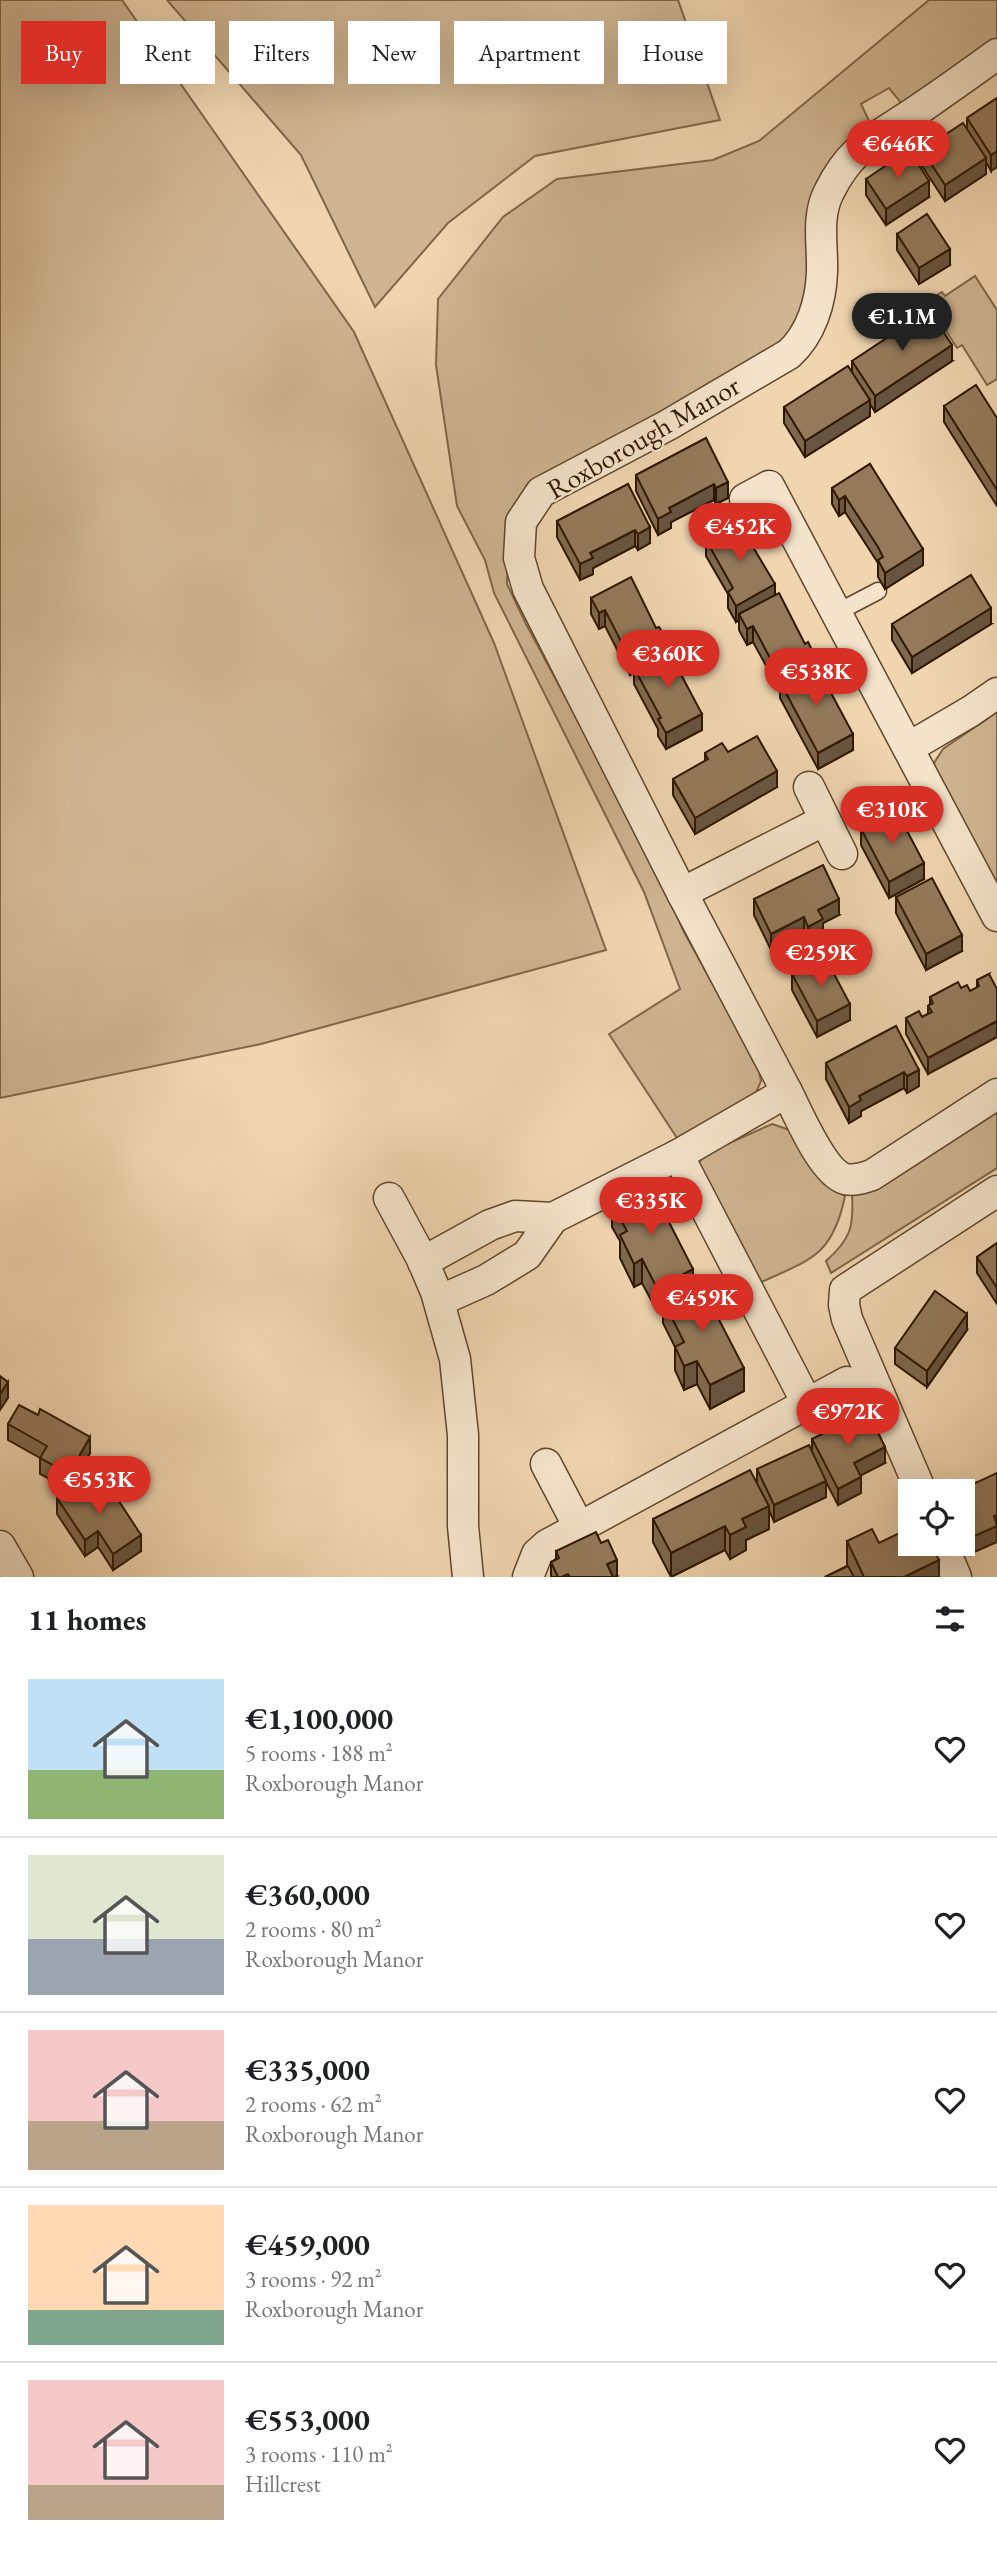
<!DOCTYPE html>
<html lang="en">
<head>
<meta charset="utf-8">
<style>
  body { margin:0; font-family:"EB Garamond",serif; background:#f6f6f6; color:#202124; height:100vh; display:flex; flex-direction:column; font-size:26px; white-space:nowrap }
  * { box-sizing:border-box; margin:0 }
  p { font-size:23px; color:#757577 }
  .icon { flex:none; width:38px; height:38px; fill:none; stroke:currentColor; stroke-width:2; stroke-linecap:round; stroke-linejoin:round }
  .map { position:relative; height:1577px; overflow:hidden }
  .sheet { display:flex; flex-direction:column; background:#fff; flex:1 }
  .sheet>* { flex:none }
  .banner { position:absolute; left:21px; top:21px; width:956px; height:63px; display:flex; gap:14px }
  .buttons { position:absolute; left:898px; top:1479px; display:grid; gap:14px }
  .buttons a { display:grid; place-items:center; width:77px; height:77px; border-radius:0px; background:#fff; box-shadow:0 7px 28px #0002; font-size:35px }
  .price { position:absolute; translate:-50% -60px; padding:0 16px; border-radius:24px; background:#d93025; color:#fff; font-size:23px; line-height:46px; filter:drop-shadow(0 2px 4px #0008) }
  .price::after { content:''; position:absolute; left:50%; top:42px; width:21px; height:16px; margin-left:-10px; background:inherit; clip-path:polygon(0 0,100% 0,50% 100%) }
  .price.active { background:#222; color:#fff }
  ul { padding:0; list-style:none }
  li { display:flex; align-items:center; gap:21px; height:175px; padding:0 28px }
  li+li { border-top:2px solid #e0e0e0 }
  li span { display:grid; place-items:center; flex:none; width:196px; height:140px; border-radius:0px; color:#555 }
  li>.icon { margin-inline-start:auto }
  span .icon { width:84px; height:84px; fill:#fffc; stroke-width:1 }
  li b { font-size:30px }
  h2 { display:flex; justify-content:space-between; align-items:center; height:84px; padding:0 28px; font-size:30px }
  .chip { padding:0 24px; border-radius:0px; background:#fff; box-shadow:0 7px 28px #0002; font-size:24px; line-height:63px }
  .chip.active { background:#d93025; color:#fff }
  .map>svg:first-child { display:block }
</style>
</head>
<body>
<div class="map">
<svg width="997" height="1577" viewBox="0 0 997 1577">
  <rect width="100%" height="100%" fill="#f0d5af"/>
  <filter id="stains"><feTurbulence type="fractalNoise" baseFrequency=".00286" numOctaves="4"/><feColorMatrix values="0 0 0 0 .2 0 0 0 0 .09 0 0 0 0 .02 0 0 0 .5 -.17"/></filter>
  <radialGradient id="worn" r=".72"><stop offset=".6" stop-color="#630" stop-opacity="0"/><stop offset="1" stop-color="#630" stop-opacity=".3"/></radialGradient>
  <g fill="#cfb591" stroke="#806648" stroke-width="2">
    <path d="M0,0H122L354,332L494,643L606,950L261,1044L0,1098Z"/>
    <path d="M167,0H678L720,120L535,156L448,223L375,307L301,155Z"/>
    <path d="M929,0H997V41L902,104L889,88L861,104L870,123L828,164L811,278L803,316L783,342L598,450L508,549L507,584L526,624L648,851L684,932L758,1066L761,1081L752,1102L677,1138L609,1034L680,989L644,892L494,593L485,560L457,506L436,365L438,299L503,217L557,179L713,160L759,141Z"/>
    <path d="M975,276L997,310V379L987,385L962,345L957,348L927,301L942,292L945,296Z"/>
    <path d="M997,712V886L937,777L934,763L943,749Z"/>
    <path d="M997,1109V1168L831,1273L826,1261C851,1239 854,1226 852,1194Z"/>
    <path d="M772,1124L790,1130L811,1168L824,1184L845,1196C832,1259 808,1260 755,1285L700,1174L699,1162L709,1152Z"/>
  </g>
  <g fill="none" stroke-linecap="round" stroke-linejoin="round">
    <defs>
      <path id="lane" d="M836,613L878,591"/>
      <g id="street">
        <path d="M745,499L769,486L997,916"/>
        <path d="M908,748L971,711L997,693"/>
        <path d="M809,787L842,854"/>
        <path d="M682,893L825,820"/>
        <path d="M787,1092C798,1113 822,1172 845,1179C855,1181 863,1178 872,1175L997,1094"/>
        <path d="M678,1155L807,1403"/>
        <path d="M389,1198L422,1259L436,1292L455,1359L463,1435V1526L468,1577"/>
        <path d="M423,1262L490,1225L515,1216L553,1218"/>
        <path d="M439,1301L486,1280L527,1255L553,1218L678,1155L787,1092L682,893L528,589L519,558L521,522L541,492L668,425L789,354C811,334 821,302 822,272C823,245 816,217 829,192C852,145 877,138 918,110C944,92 971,73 997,54"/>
        <path d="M546,1464L579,1527"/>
        <path d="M921,1491L847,1319L844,1305L845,1290L997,1191"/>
        <path d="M942,1544L956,1577"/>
        <path d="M0,1546L18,1577"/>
        <path d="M528,1577L537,1554L547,1545L847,1382"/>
      </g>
    </defs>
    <use href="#lane" stroke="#60472c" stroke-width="19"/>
    <use href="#street" stroke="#60472c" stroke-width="33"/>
    <use href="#lane" stroke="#f5e4cb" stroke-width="16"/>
    <use href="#street" stroke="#f5e4cb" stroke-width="30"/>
  </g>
  <g fill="#7f694e" stroke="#301800" stroke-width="2">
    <path d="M997,98L991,171L986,162V174L945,201L922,166V150L967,130V118Z"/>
    <path d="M866,179L929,197L886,225L866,195Z"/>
    <path d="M897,234L950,265L919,284L897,250Z"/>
    <path d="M852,361H952L875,412L870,404V416L805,457L784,423V407L852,372Z"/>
    <path d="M944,406L997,418V506L944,422Z"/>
    <path d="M706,438L728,498L716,504L714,500L671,522V528L658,535L636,491V475Z"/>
    <path d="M870,464L923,565L885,589L878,577V563L845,512L839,516L832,504V488Z"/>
    <path d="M628,484L650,543L638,550L635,546L612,558L593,568V574L580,580L557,537V521Z"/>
    <path d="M706,540L775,595L815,663L853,750L818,769L780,698V691L753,642L747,645L739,630V620L736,622L728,608V594L706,556Z"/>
    <path d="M591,598L667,651L681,675L702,730L666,749L658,736V729L634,684V673L630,675L605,626L599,629L591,614Z"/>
    <path d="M892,624H991L912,673L892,640Z"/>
    <path d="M728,752L777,787L695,834L673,795V779L705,761V753Z"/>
    <path d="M861,829L924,879L889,898L861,845Z"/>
    <path d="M896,897L962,951L926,970L896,913Z"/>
    <path d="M754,899L839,915L823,923V936L808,943L804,933L771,950L754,915Z"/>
    <path d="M792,974L850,1020L817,1037L792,990Z"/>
    <path d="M989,974L928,1074L906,1034V1018L922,1017L928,1014V1006L930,1004V997L961,988L970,991L977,988V980Z"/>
    <path d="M896,1026L919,1086L907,1093L904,1088L861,1111V1116L849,1123L826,1079V1063Z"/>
    <path d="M612,1204L693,1285L744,1391L710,1409L697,1384L684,1390L675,1370V1347L663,1323V1308L657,1311L642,1283L634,1287L620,1258V1241L612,1227Z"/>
    <path d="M997,1243V1304L977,1273V1257Z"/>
    <path d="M967,1330L927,1387L895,1364V1348Z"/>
    <path d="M8,1424L90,1453L70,1490L100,1497L141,1551L113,1570L98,1547L85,1556L57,1514V1498L69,1490L40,1474V1458L8,1440Z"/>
    <path d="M812,1439L885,1463L860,1475L861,1493L838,1505L826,1482V1497L774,1522L769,1510V1529L746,1540V1550L730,1559L725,1550L671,1577L653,1542V1519L757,1482V1469L812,1452Z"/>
    <path d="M997,1473L970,1554L967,1547L963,1549L961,1544H962V1491Z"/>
    <path d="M847,1541L879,1543L939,1577H825L847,1566Z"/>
    <path d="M556,1551L617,1576L614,1577H551V1562L556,1560Z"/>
  </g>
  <g fill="#685540" stroke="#301800" stroke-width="2">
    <path d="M997,151V167L991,171V155Z"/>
    <path d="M986,158V174L945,201V185Z"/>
    <path d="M929,181V197L886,225V209Z"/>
    <path d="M950,249V265L919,284V268Z"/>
    <path d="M952,345V361L875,412V396Z"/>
    <path d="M870,400V416L805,457V441Z"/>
    <path d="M728,482V498L716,504V488Z"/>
    <path d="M714,484V500L671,522V528L658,535V519L669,508Z"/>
    <path d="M845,496V512L839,516V500Z"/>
    <path d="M650,527V543L638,550V534Z"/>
    <path d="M635,530V546L593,568V574L580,580V564L590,553Z"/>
    <path d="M923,549V565L885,589V573Z"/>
    <path d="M775,584V601L739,614V620L736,622V606Z"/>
    <path d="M991,608V624L912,673V657Z"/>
    <path d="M605,610V626L599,629V613Z"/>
    <path d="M753,626V642L747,645V629Z"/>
    <path d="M667,640V657L634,668V673L630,675V659Z"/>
    <path d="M815,656V672L780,682L779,691V675Z"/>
    <path d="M681,662V678L676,665Z"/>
    <path d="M702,714V730L666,749V733Z"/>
    <path d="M853,734V750L818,769V753Z"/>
    <path d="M777,771V787L695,834V818Z"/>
    <path d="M924,863V879L889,898V882Z"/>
    <path d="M839,899V915L823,923V936L808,943V927L818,910Z"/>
    <path d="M804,917V933L771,950V934Z"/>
    <path d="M962,935V951L926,970V954Z"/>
    <path d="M850,1004V1020L817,1037V1021Z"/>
    <path d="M997,1021V1037L928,1074V1058Z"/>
    <path d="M919,1070V1086L907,1093V1076Z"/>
    <path d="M904,1072V1088L861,1111V1116L849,1123V1107L859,1096Z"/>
    <path d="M642,1259V1283L634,1287V1264Z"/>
    <path d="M693,1269V1293L663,1300V1308L657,1311V1288Z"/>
    <path d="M967,1314V1330L927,1387V1371Z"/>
    <path d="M697,1361V1384L684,1390V1366Z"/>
    <path d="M744,1368V1391L710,1409V1385Z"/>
    <path d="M8,1382V1398L0,1410V1394Z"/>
    <path d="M90,1437V1453L69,1490V1474Z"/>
    <path d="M885,1447V1463L854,1479V1463Z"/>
    <path d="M861,1477V1493L838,1505V1489Z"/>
    <path d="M826,1481V1497L774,1522V1505Z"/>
    <path d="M769,1506V1529L746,1540V1550L730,1559V1535L742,1519Z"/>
    <path d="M997,1515V1542L970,1554V1538L994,1516Z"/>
    <path d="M725,1526V1550L671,1577V1553Z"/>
    <path d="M98,1531V1547L85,1556V1540Z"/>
    <path d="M967,1531V1547L963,1549V1532Z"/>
    <path d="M141,1535V1551L113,1570V1554Z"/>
    <path d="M617,1560V1576L614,1577H607V1564Z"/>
    <path d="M939,1560V1577H904Z"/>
  </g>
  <g fill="#947a5b" stroke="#301800" stroke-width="2">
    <path d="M997,98V151L991,155L967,118Z"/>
    <path d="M963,123L986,158L945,185L922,150Z"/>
    <path d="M909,150L929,181L886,209L866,179Z"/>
    <path d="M927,214L950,249L919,268L897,234Z"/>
    <path d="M929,310L952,345L875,396L852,361Z"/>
    <path d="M848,366L870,400L805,441L784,407Z"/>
    <path d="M976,385L997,418V490L944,406Z"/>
    <path d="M706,438L728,482L716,488L714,484L669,508L671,512L658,519L636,475Z"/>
    <path d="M870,464L923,549L885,573L878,560L883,557L878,547L845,496L839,500L832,488Z"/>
    <path d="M628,484L650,527L638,534L635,530L612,542L590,553L593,558L580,564L557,521Z"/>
    <path d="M742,520L753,547L775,584L736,606L728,592L733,588L706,540Z"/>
    <path d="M971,575L991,608L912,657L892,624Z"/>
    <path d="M631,577L656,628L659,627L667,640L630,659L605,610L599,613L591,598Z"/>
    <path d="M779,593L805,644L808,642L815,656L779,675L753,626L747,629L739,614Z"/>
    <path d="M674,647L681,662L676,665L702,714L666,733L658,719L661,718L634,668Z"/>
    <path d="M815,663L853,734L818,753L780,682Z"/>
    <path d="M757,736L777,771L695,818L673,779L708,759L705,753L722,743L728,752Z"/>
    <path d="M896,810L924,863L889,882L861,829Z"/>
    <path d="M823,865L839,899L818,910L823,919L808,927L804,917L771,934L754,899Z"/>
    <path d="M932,878L962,935L926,954L896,897Z"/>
    <path d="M825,957L850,1004L817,1021L792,974Z"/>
    <path d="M989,974L997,989V1021L928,1058L906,1018L919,1011L922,1017L932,1012L928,1006L933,1003L930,997L958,982L961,988L967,985L970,991L979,986L977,980Z"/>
    <path d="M896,1026L919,1070L907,1076L904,1072L859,1096L861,1100L849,1107L826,1063Z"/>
    <path d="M650,1185L693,1269L657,1288L642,1259L634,1264L620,1235L627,1231L612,1204Z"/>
    <path d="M997,1243V1288L977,1257Z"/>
    <path d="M699,1281L744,1368L710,1385L697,1361L684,1366L675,1347L684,1342L663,1300Z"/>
    <path d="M935,1291L967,1314L927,1371L895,1348Z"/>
    <path d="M0,1376L8,1382L0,1394Z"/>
    <path d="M19,1405L38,1415L40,1409L90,1437L69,1474L40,1458L47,1446L8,1424Z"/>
    <path d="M867,1411L885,1447L854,1463L861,1477L838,1489L812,1439Z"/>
    <path d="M809,1445L826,1481L774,1505L757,1469Z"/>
    <path d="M750,1470L769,1506L742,1519L746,1527L730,1535L725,1526L671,1553L653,1519Z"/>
    <path d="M997,1473V1515L994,1516L997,1526L970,1538L967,1531L963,1532L962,1531V1491H958Z"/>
    <path d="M88,1478L100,1497L111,1489L141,1535L113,1554L98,1531L85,1540L57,1498Z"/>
    <path d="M910,1528V1544H931L939,1560L904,1577H864L847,1541L872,1529L879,1543Z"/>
    <path d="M596,1532L601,1543L608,1540L617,1560L607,1564L613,1577H570L568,1574L562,1577H558L551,1562L559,1558L556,1551Z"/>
    <path d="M848,1566L854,1577H825Z"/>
  </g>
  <g text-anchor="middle" stroke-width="5" stroke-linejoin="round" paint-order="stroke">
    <g font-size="28" fill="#301800" stroke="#f5e4cb">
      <text transform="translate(643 437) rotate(-30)" y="10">Roxborough Manor</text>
    </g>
  </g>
  <rect width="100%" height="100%" filter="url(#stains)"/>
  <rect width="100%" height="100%" fill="url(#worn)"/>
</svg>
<div class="buttons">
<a><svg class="icon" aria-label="locate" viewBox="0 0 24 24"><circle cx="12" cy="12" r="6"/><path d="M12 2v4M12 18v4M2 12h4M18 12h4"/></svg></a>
</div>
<b class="price" style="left:898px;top:180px">€646K</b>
<b class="price active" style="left:902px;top:353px">€1.1M</b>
<b class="price" style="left:740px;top:563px">€452K</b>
<b class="price" style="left:668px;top:690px">€360K</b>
<b class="price" style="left:816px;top:708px">€538K</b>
<b class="price" style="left:892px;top:846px">€310K</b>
<b class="price" style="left:821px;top:989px">€259K</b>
<b class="price" style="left:651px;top:1237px">€335K</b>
<b class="price" style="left:702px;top:1334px">€459K</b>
<b class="price" style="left:848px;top:1448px">€972K</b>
<b class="price" style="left:99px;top:1516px">€553K</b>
<div class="banner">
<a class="chip active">Buy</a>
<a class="chip">Rent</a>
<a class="chip">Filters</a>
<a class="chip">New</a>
<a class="chip">Apartment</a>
<a class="chip">House</a>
</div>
</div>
<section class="sheet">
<h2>11 homes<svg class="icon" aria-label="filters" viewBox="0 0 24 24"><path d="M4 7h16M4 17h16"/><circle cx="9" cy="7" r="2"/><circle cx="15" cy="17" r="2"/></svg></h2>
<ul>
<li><span style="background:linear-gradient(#bfe0f5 65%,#8fb573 0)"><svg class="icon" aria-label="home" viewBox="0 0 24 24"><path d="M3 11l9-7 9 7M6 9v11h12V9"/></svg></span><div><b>€1,100,000</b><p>5 rooms · 188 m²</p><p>Roxborough Manor</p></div><svg class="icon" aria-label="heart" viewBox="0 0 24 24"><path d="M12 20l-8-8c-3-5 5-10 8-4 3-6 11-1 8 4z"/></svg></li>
<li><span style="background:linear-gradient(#dfe7d0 60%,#9aa5b1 0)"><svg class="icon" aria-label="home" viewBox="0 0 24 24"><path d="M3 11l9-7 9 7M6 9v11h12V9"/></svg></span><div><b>€360,000</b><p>2 rooms · 80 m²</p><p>Roxborough Manor</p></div><svg class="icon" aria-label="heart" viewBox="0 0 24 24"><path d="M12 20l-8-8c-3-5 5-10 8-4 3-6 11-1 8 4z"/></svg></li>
<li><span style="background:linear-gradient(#f6c9c9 65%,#b9a48a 0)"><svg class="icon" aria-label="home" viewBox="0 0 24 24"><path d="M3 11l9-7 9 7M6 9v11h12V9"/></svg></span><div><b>€335,000</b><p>2 rooms · 62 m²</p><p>Roxborough Manor</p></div><svg class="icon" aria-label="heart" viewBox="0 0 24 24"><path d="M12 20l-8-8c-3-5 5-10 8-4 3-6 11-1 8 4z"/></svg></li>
<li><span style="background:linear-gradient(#ffd9b3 75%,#7fa58c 0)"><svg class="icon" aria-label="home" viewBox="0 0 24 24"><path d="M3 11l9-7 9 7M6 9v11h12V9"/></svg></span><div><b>€459,000</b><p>3 rooms · 92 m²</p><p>Roxborough Manor</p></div><svg class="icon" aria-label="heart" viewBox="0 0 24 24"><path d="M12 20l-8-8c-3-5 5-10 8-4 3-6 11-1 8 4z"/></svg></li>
<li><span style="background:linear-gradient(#f6c9c9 75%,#b9a48a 0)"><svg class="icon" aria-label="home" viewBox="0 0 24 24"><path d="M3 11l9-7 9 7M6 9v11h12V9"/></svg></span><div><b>€553,000</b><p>3 rooms · 110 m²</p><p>Hillcrest</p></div><svg class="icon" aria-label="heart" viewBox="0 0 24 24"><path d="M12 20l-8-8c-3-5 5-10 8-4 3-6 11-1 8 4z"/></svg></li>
</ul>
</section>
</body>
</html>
